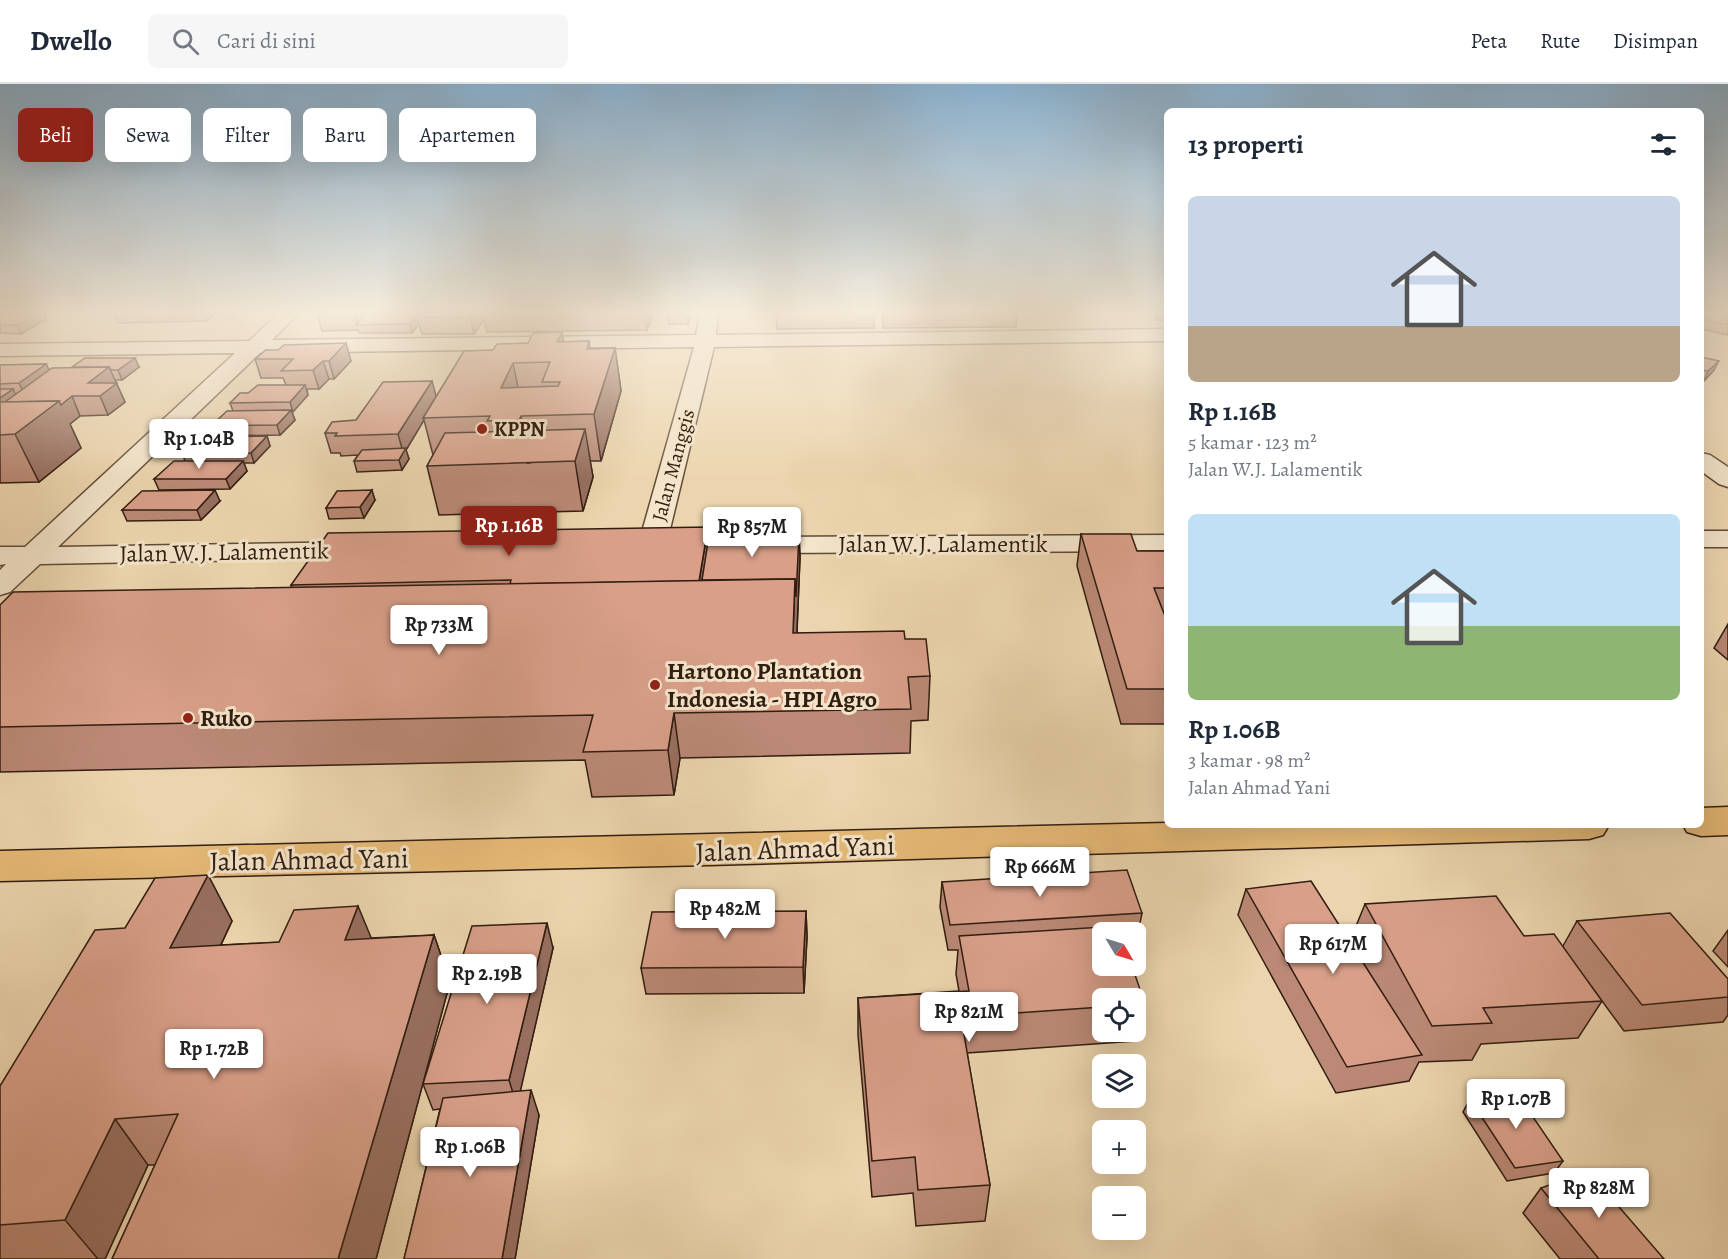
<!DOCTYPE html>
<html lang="id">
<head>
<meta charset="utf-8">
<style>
  body { margin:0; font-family:Alegreya,serif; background:#f6f6f7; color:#1f2937; height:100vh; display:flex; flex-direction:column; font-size:22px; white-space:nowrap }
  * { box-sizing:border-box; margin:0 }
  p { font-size:20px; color:#747a83 }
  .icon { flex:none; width:33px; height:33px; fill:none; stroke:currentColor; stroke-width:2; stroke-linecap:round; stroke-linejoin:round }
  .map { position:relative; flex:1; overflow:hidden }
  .drawer { position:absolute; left:1164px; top:24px; width:540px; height:720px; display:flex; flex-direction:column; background:#fff; border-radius:9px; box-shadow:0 6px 24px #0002 }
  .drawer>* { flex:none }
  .guide { position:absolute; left:18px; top:24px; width:570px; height:54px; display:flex; gap:12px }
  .needle { width:39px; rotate:128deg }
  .tools { position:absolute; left:1092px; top:838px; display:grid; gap:12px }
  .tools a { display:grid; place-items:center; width:54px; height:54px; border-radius:9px; background:#fff; box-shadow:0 6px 24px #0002; font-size:30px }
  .price { position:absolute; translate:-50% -51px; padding:0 14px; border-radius:6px; background:#fff; color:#222; font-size:20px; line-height:39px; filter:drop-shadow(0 2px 3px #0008) }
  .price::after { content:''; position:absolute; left:50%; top:36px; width:18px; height:14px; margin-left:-9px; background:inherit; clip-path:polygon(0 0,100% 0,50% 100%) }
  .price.active { background:#8f2418; color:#fff }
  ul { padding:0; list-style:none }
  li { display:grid; align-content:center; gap:12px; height:318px; padding:0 24px }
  li span { display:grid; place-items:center; height:186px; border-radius:9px; color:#555 }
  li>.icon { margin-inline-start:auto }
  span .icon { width:108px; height:108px; fill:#fffc; stroke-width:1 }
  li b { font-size:26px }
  h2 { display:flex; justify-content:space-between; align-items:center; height:72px; padding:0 24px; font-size:26px }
  .chip { padding:0 21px; border-radius:9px; background:#fff; box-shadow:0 6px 24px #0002; font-size:21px; line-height:54px }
  .chip.active { background:#8f2418; color:#fff }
  header { display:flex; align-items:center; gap:36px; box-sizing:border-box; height:84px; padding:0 30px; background:#fff; border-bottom:2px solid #e0e1e3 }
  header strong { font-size:28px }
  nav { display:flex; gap:33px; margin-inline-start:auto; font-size:21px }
  .search { width:420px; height:54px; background:#f6f6f7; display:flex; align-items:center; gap:15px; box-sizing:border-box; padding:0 21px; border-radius:9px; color:#747a83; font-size:22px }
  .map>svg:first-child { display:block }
</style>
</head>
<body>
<header>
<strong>Dwello</strong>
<div class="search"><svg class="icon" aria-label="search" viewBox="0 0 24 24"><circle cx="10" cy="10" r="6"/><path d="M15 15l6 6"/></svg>Cari di sini</div>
<nav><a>Peta</a><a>Rute</a><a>Disimpan</a></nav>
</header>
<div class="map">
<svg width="1728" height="1175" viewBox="0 0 1728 1175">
  <rect width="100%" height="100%" fill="#ecd5ae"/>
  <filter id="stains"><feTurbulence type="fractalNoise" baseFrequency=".00333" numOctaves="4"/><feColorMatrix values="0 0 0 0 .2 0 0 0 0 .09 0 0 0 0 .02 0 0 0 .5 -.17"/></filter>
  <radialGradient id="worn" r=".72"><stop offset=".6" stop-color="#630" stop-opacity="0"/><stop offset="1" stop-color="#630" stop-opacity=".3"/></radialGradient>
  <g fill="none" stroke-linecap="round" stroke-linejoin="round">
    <defs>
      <g id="minor">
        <path d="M279,229H299L272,256L696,251L700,229H718L716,251L1167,245V257L714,263L666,462L662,468L652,470L642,468L638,462L694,263L260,269L58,463L361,458L371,460L375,466L371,472L361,474L40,480L10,508L0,511V486L6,480L0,481V463H25L235,269L0,272V260L249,257Z"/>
        <path d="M1701,369L1710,371L1728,383V403L1719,400L1701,387Z"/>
        <rect x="1701" y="447" width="27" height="16"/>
        <path d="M1167,451V467L755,469L745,467L741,461L745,455L755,453Z"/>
      </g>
      <g id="highway">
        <path d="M1728,723V751L1701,752L1687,748L1683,741H1701V724Z"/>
        <path d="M1167,739V741H1609L1603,751L1589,755L709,781L0,797V767Z"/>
      </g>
    </defs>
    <use href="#minor" stroke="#604b38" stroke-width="3"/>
    <use href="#highway" stroke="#311d11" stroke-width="3"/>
    <use href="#minor" fill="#f3e4ca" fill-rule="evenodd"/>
    <use href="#highway" fill="#e6ba77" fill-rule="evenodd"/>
  </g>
  <g fill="#bb8976" stroke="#311d11" stroke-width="1.5" fill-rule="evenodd">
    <path d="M114,229H216L207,237L118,239Z"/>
    <path d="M317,229H654L647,246L487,248L484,235L474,250H422L419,240L412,249H359L358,246L322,247Z"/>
    <path d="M691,229L688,240H669L668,231Z"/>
    <path d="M776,229H874V244L777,245Z"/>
    <path d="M882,229H1017L1016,243L883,244Z"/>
    <path d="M1154,229H1167V236H1158Z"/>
    <path d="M1728,229V251L1701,245V235Z"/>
    <path d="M0,232L46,235L21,250L0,249Z"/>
    <path d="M562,248L563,258L589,257L590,264H615L621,307L601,377H590L593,393L583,427L439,431L427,382L433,371L424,336L406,366L409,375L402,386L357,388L354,377L358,371L341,372L340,369H331L325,349L436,314L493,266L528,259Z"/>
    <path d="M266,266L351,277L334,295H329L319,305H307L308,311L292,328L295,336L280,351L215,352L211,342L233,327L230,319L248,309L286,301L283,294H261L255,275Z"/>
    <path d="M1701,273L1714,286L1704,297L1701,296Z"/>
    <path d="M46,280L49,286L139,283L122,296H115L125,318L108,331L80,332L70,340L81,364L39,398L0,399V281Z"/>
    <path d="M267,352L270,362L254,379H244L247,387L230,405L159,406L154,395L185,377L182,369Z"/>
    <path d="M375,416L364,434L329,435L326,424Z"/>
    <path d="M220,417L201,436L127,437L122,426Z"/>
    <path d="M708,443L709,452L799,451L800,473L797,549L905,555L930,592L928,636L911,637L910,669L680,674L674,711L592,713L585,676L0,688V521L292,504L291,501Z"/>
    <path d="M1081,450L1137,467H1167V640H1121L1077,482Z"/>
    <path d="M1728,540V576L1714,564Z"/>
    <path d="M208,791L232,837L221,861L434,851L450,898L376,1175H112L155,1081H148L105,1175H0V1002L125,844Z"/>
    <path d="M942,798L1142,829L1137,854H1136V849H1102L1145,920L1136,957L967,969L990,1101L985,1137L916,1142L913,1109L872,1113L858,951V914L959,907L956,890L958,866H948L940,823ZM1102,915H1136V948H1102Z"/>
    <path d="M1246,805L1354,863L1350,857L1365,820L1524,852L1563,862L1577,837L1728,895V931L1723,938L1624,947L1583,891L1602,917L1578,954L1481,960L1472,976L1419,978L1409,997L1336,1009L1238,831Z"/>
    <path d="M806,827L807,853L804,909L646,910L641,884Z"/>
    <path d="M1728,846V883L1713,867Z"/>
    <path d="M553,864L520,1007L539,1031L515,1175H404L440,1025L433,1026L423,1000Z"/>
    <path d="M1470,1015L1563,1077L1554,1089L1507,1097L1463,1028Z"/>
    <path d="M1541,1104L1664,1175H1560L1523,1129Z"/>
  </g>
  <g fill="#986f60" stroke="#311d11" stroke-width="1.5">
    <path d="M38,229H44L46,235L21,250L17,241Z"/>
    <path d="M204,229H216L207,237Z"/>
    <path d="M354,229H375L357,241Z"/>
    <path d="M419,229H421L418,233L419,240L412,249L410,240Z"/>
    <path d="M473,229H483L484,235L474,250L470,233Z"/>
    <path d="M645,229H654L647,246Z"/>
    <path d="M688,229H691L688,240L687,231Z"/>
    <path d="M562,248L569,291L557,258Z"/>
    <path d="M346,259L351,277L334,295L329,277Z"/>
    <path d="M615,264L621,307L601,377L594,330Z"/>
    <path d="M135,274L139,283L122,296L118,286Z"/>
    <path d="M323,277L329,295L319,305L313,286Z"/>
    <path d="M1719,277L1714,286L1704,297L1708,287Z"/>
    <path d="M513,279L522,323L501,304Z"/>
    <path d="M46,280L55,299L28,318L19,299Z"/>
    <path d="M109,283L125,318L108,331L100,312L88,299Z"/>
    <path d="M432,297L437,315L423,334L424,336L406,366L409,375L402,386L399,376L403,368L398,350Z"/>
    <path d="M305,301L308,311L293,328L290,318Z"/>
    <path d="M13,305L22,324L0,333V314Z"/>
    <path d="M72,312L80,332L70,340L81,364L39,398L15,350L59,317Z"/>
    <path d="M291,326L295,336L280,351L277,341Z"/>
    <path d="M521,332L530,379H527L519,336Z"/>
    <path d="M585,345L593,393L583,427L575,377Z"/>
    <path d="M267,352L270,362L254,379L251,369Z"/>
    <path d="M243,377L247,387L230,405L226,395Z"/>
    <path d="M215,406L220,417L201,436L197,426Z"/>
    <path d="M372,406L375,416L364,434L360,423Z"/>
    <path d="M708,443L711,474L698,505Z"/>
    <path d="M799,451L800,473L795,592L793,549L795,495Z"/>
    <path d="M674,629L680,674L674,711L668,666Z"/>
    <path d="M208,791L232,837L197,911L170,864Z"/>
    <path d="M358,822L377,868L345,856Z"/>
    <path d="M806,827L807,853L804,909L803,883Z"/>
    <path d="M547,839L553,864L517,1022L509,996Z"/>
    <path d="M434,851L450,898L376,1175H338Z"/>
    <path d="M531,1006L539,1031L515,1175H502Z"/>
    <path d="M115,1035L148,1081L105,1175H98L65,1136Z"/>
  </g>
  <g fill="#d99f89" stroke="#311d11" stroke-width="1.5" fill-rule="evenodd">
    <path d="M5,229H38L17,241H0V232Z"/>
    <path d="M367,229H419L410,240L356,241Z"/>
    <path d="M421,229H473L470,233H418Z"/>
    <path d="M669,229H688L687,231H668Z"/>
    <path d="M1708,229H1728V241L1701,235Z"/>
    <path d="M562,248L557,258L589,257L587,265L615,264L594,330L521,332L519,336L487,337L490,332L423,334L464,267L493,266L497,260L528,259L533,249ZM550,278L542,298H560L558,302L501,304L513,279Z"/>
    <path d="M346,259L329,277H323L313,286L281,287L293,275H255L266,266H278L284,261Z"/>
    <path d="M1701,273L1719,277L1708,287L1701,286Z"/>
    <path d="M85,274H135L118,286H111L109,283H72Z"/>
    <path d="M46,280L19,299L0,300V281Z"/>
    <path d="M109,283L88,299H117L100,312H72L61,321L59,317L5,318L52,284Z"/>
    <path d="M432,297L398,350L335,352L337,349H325L332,338L356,336L383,298Z"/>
    <path d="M258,301H305L290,318L230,319L240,309H248Z"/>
    <path d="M0,305H13L0,314Z"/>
    <path d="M59,317L15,350L0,351V318Z"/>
    <path d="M291,326L277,341L211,342L227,327Z"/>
    <path d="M585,345L575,377L427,382L445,349Z"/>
    <path d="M267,352L251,369H182L200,353Z"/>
    <path d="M406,364L399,376L354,377L362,366Z"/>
    <path d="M174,377H243L226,395H154Z"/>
    <path d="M215,406L197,426H122L142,407Z"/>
    <path d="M372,406L360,423L326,424L337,407Z"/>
    <path d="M708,443L699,497L510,500L511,496L291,501L328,449Z"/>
    <path d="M1081,450H1131L1137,467H1167V504H1154L1167,537V605H1127Z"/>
    <path d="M799,451L796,513L795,495L702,496L709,452Z"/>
    <path d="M795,495L793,549L904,547L905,555H926L930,592L908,593L911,625L674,629L668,666L583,668L593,631L0,643V521L13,508Z"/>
    <path d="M1127,786L1142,829L950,841L942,798Z"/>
    <path d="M208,791L170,864L279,858L294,826L358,822L345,856L434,851L338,1175H112L178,1030L115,1035L65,1136L0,1141V1002L95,846L125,844L155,794Z"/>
    <path d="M1311,797L1422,971L1347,983L1246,805Z"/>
    <path d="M1496,812L1524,852L1554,850L1602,917L1483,924L1492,939L1432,942L1365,820Z"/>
    <path d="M806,827L803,883L641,884L652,828Z"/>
    <path d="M1670,829L1728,895V913L1642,921L1577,837Z"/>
    <path d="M547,839L509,996L423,1000L472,842Z"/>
    <path d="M1119,842L1121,849H1102V882H1132L1145,920L1136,921V915H1102V923L961,933L990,1101L918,1106L915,1073L872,1077L858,914L969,907L959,852Z"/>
    <path d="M531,1006L502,1175H404L443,1014Z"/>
    <path d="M1516,1008L1563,1077L1515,1084L1470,1015Z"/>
    <path d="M1588,1087L1664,1175H1599L1541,1104Z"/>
  </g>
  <linearGradient id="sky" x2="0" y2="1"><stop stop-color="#8bb4d4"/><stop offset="0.58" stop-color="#f6ecdb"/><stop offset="1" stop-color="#f6ecdb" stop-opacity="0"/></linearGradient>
  <rect width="1728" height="394" fill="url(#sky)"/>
  <g fill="#8f2418" stroke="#f3e4ca" stroke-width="2">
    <circle cx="482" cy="345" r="6"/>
    <circle cx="655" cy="601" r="6"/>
    <circle cx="188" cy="634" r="6"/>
  </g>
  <g text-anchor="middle" stroke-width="6" stroke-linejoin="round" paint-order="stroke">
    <g font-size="20" font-weight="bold" fill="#311d11" stroke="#f3e4ca" text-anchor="start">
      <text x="494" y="352">KPPN</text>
    </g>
    <g font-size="20" fill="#311d11" stroke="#f3e4ca">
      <text transform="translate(673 381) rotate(-75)" y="7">Jalan Manggis</text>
    </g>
    <g font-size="24" fill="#311d11" stroke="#f3e4ca">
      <text x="943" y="468">Jalan W.J. Lalamentik</text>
      <text transform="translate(224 468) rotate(-1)" y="8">Jalan W.J. Lalamentik</text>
    </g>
    <g font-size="24" font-weight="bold" fill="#311d11" stroke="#f3e4ca" text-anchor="start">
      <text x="667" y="595">Hartono Plantation<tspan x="667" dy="28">Indonesia - HPI Agro</tspan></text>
      <text x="200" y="642">Ruko</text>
    </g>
    <g font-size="28" fill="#311d11" stroke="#f3e4ca">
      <text transform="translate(795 764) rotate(-2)" y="10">Jalan Ahmad Yani</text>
      <text transform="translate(309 775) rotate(-1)" y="10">Jalan Ahmad Yani</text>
    </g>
  </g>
  <rect width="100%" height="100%" filter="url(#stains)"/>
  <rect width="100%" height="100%" fill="url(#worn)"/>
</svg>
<div class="tools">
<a><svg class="needle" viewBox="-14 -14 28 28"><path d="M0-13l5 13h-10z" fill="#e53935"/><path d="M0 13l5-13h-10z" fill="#747a83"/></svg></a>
<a><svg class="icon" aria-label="locate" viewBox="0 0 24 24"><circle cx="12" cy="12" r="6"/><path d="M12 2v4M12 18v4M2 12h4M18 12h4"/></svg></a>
<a><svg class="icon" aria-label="layers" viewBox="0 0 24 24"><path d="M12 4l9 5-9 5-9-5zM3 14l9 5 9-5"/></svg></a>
<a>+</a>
<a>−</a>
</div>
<b class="price" style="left:199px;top:386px">Rp 1.04B</b>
<b class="price active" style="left:509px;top:473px">Rp 1.16B</b>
<b class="price" style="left:752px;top:474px">Rp 857M</b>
<b class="price" style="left:439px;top:572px">Rp 733M</b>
<b class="price" style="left:1040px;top:814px">Rp 666M</b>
<b class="price" style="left:725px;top:856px">Rp 482M</b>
<b class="price" style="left:1333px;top:891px">Rp 617M</b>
<b class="price" style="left:487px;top:921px">Rp 2.19B</b>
<b class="price" style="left:969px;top:959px">Rp 821M</b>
<b class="price" style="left:214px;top:996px">Rp 1.72B</b>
<b class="price" style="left:1516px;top:1046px">Rp 1.07B</b>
<b class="price" style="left:470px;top:1094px">Rp 1.06B</b>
<b class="price" style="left:1599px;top:1135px">Rp 828M</b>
<div class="guide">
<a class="chip active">Beli</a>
<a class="chip">Sewa</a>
<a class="chip">Filter</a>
<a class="chip">Baru</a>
<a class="chip">Apartemen</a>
</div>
<section class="drawer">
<h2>13 properti<svg class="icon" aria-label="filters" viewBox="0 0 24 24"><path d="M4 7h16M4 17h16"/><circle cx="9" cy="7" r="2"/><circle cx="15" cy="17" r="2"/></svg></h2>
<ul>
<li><span style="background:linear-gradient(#c9d6e8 70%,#b9a48a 0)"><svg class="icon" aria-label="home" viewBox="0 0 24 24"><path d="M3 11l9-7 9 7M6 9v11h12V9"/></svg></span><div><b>Rp 1.16B</b><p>5 kamar · 123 m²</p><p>Jalan W.J. Lalamentik</p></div></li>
<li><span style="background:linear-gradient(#bfe0f5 60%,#8fb573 0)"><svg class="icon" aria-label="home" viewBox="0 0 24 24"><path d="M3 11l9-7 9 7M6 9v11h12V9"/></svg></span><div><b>Rp 1.06B</b><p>3 kamar · 98 m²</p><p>Jalan Ahmad Yani</p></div></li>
</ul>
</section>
</div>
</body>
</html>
